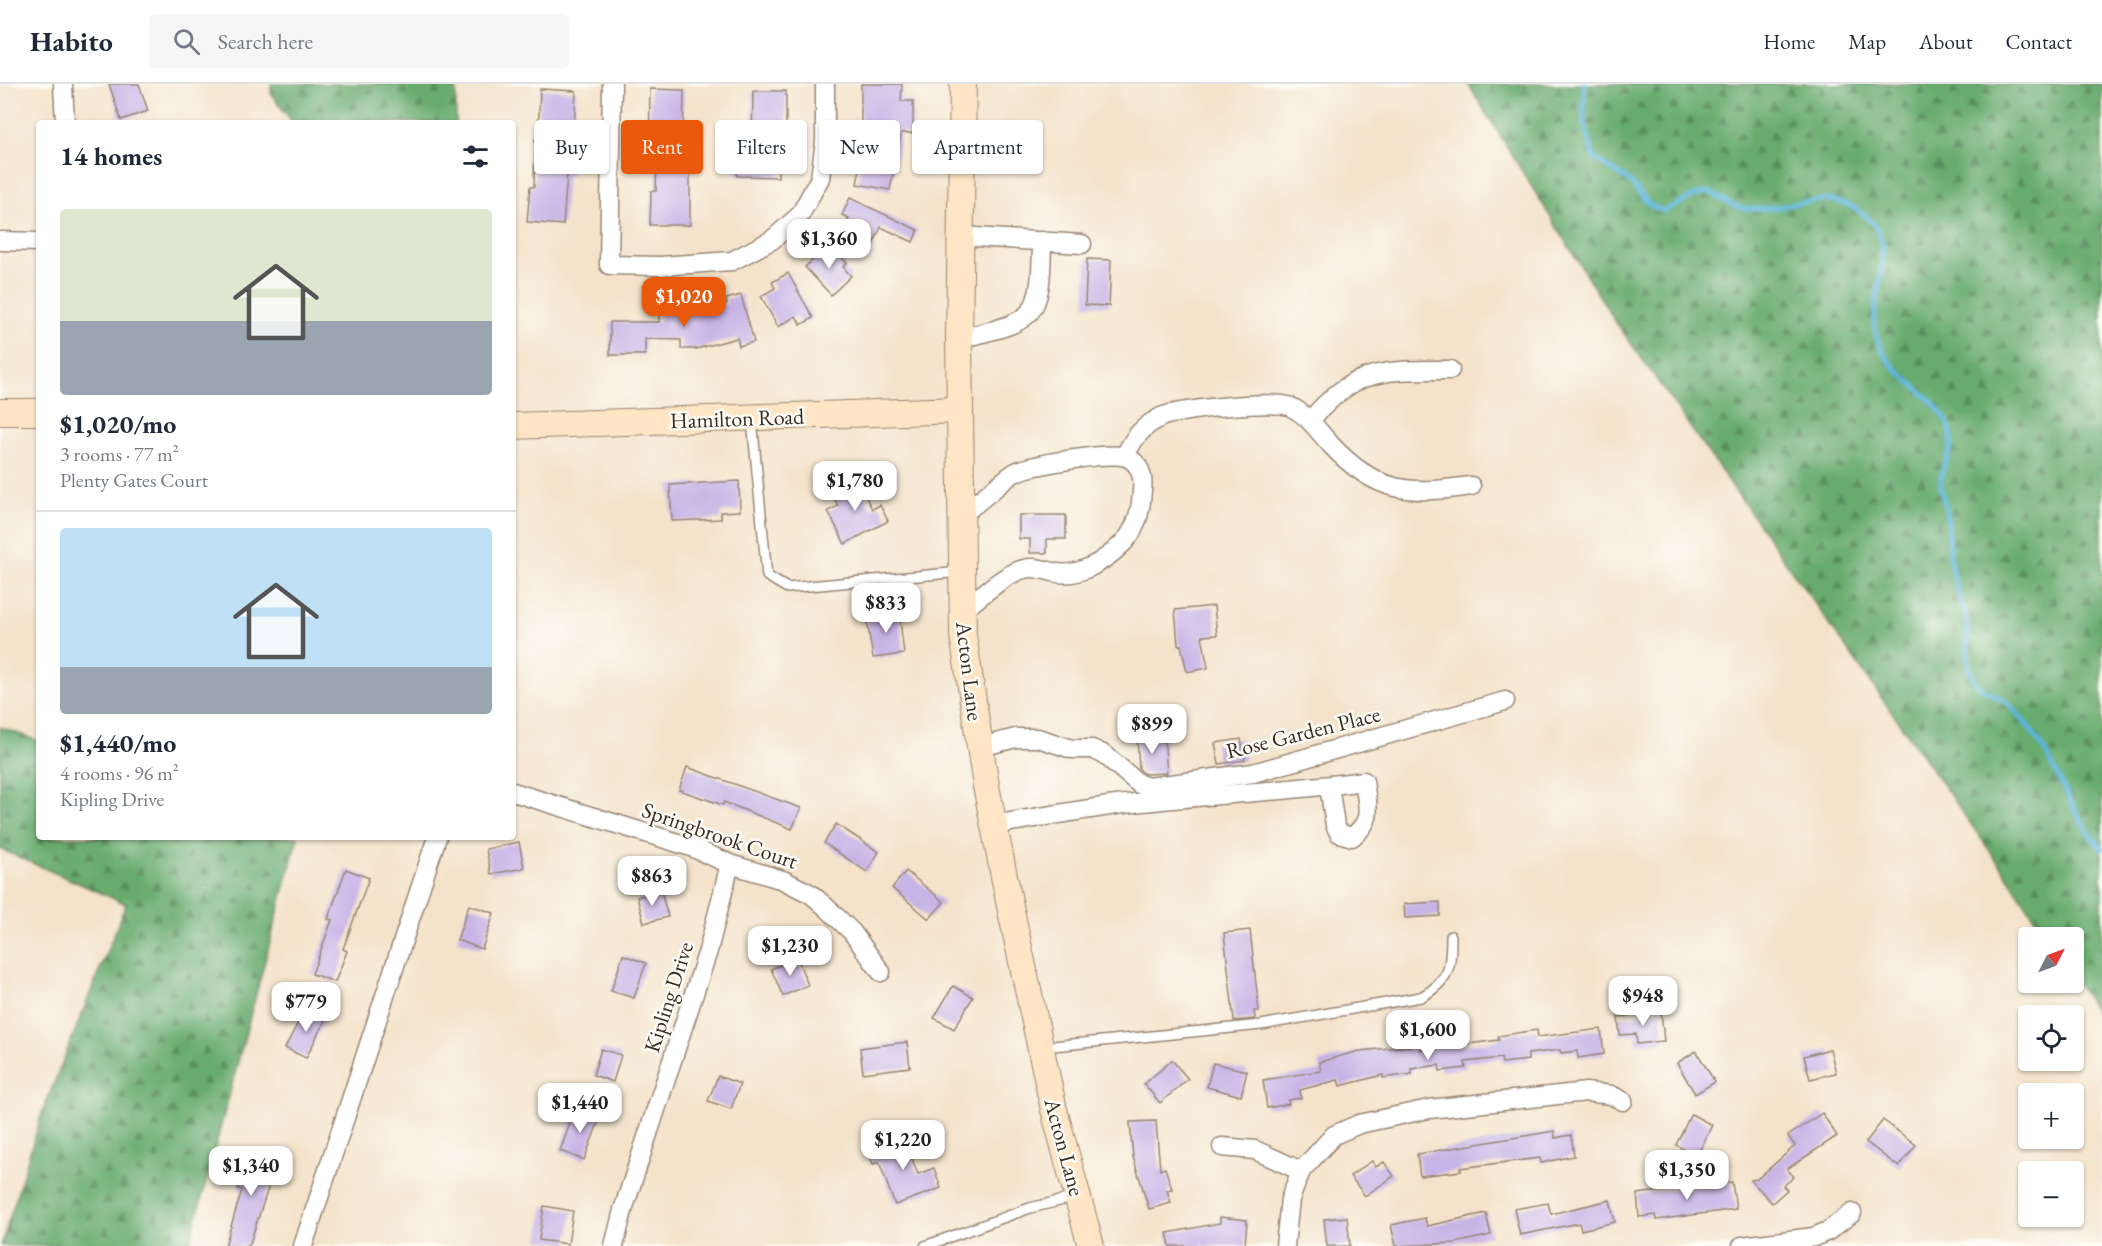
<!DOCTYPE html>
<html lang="en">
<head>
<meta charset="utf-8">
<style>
  body { margin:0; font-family:"EB Garamond",serif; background:#f6f6f7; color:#1f2937; height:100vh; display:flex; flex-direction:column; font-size:22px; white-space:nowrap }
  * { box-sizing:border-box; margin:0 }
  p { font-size:20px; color:#747a83 }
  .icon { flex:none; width:33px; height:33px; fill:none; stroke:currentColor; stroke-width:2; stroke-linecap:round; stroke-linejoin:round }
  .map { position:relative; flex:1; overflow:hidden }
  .panel { position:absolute; left:36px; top:36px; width:480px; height:720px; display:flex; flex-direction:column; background:#fff; border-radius:6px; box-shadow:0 2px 4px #0004 }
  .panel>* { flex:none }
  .top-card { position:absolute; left:534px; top:36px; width:570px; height:54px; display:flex; gap:12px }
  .needle { width:39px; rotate:48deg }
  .buttons { position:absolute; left:2018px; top:843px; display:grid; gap:12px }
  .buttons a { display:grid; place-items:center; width:66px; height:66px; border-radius:6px; background:#fff; box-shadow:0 2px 4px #0004; font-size:30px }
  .price { position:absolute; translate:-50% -51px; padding:0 14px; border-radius:12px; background:#fff; color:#222; font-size:20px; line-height:39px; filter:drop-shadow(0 2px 3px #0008) }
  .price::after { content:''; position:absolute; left:50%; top:36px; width:18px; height:14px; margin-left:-9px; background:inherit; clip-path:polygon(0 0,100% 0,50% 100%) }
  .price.active { background:#ea580c; color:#fff }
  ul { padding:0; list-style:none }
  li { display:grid; align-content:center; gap:12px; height:318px; padding:0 24px }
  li+li { border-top:2px solid #e0e1e3 }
  li span { display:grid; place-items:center; height:186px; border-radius:6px; color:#555 }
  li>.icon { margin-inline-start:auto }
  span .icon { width:108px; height:108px; fill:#fffc; stroke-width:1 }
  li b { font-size:26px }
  h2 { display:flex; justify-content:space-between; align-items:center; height:72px; padding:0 24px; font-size:26px }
  .tag { padding:0 21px; border-radius:6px; background:#fff; box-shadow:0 2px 4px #0004; font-size:21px; line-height:54px }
  .tag.active { background:#ea580c; color:#fff }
  header { display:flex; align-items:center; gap:36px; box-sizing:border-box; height:84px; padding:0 30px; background:#fff; border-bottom:2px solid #e0e1e3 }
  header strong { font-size:28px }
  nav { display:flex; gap:33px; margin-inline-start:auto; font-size:21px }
  .search { width:420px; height:54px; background:#f6f6f7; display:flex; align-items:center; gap:15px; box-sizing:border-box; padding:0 21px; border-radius:6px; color:#747a83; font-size:22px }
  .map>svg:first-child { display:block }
</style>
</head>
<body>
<header>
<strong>Habito</strong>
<div class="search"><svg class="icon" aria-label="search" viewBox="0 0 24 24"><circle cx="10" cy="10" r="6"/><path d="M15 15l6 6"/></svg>Search here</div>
<nav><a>Home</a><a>Map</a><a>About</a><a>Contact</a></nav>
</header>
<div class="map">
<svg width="2102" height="1162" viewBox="0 0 2102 1162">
  <defs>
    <pattern id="forest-firs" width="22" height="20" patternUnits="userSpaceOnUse" patternTransform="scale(1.5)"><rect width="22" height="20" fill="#68ab6e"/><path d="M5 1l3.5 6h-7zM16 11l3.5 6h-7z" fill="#578b5a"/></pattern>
  </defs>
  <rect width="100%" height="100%" fill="#fdfcf7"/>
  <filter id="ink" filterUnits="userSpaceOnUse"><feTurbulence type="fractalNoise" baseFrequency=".0167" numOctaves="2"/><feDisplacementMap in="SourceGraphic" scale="12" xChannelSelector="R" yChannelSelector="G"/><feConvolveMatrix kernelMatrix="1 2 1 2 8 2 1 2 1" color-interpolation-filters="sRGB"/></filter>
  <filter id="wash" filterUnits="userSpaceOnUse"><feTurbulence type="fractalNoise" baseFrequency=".008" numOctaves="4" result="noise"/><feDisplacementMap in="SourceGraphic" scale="24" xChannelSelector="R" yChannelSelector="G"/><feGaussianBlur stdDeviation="1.35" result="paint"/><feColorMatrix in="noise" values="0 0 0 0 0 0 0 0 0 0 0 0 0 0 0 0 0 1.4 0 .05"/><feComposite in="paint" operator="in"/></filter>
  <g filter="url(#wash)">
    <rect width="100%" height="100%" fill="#f4e3ca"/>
    <g fill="url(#forest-firs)" stroke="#526a46" stroke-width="1.5">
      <path d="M271,0H456V39H293L271,10Z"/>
      <path d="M1468,0H2102V938L2073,893V854L2047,853L2006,790L1613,234Z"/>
      <path d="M0,643L39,657V753H298L189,1162H1L42,1029L126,820L0,765Z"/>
    </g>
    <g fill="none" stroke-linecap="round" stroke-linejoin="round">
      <path stroke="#5bb5d9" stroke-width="5" d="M1584,0V38L1594,74L1628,96L1651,122L1663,127C1680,121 1690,110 1710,108C1719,113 1731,122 1742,124C1782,131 1819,102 1856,125C1910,158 1864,209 1877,254C1888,295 1942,310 1951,349C1955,369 1939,381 1941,401C1941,411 1946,421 1947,432C1949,448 1949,465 1951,481C1954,499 1962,516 1966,534C1970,553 1964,573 1972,592C1978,606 1991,609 2003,616C2010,620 2017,629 2022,635C2057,674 2068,729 2102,765"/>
    </g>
    <g id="blocks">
      <g fill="#c7b4e6">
        <path d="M109,0H139L148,27L121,36Z"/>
        <path d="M861,0H902L901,17H913V49H901L890,106L857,100L867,48H861Z"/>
        <path d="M540,5L576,7L572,91L567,90L563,141L527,138L530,103H534L535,55H538Z"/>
        <path d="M650,5L684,6L683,57H699V71H690V141H650L651,107H656L657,75H649Z"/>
        <path d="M753,7H786V42H772L771,72H778V93L737,92V57L752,58Z"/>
        <path d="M850,114L918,146L913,158L881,143L872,163L842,148L849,134L842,131Z"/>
        <path d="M829,161L847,179L843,183L851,192L831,211L805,183Z"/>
        <path d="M1087,175L1111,176L1109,222L1085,221Z"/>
        <path d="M788,189L813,234L801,241L796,232L778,243L761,212L775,204L772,198Z"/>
        <path d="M741,211L754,258L739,262L737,254L696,265H681V256L645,255V271H610V238H659V221H678V214L694,215V228L727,220L726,215Z"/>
        <path d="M855,392L872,425L880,421L888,437L845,460L828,427L838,422L833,412L841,408L837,401Z"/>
        <path d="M739,397L740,427L721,428V435L672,437L670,401Z"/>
        <path d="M1019,431H1066V455H1047V469H1030V455H1019Z"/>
        <path d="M1214,522L1217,551L1202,552L1208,584L1187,588L1181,561H1178L1175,526Z"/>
        <path d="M899,527L904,570L873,574L867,537H871L870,530Z"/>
        <path d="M1164,651L1167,689L1145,690L1139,685L1137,653Z"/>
        <path d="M1241,655L1245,676L1219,680L1215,659Z"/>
        <path d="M687,683L801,724L792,745L724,718L723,721L679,706Z"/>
        <path d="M836,740L879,768L867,788L824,759Z"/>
        <path d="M519,758L524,784L491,790L486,765Z"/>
        <path d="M346,785L369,794L343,865L347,867L335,898L312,890L332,836L328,835Z"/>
        <path d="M906,787L944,818L929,835L892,804Z"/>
        <path d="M661,807L668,833L644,839L637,813Z"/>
        <path d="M1440,818V832L1405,834L1404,820Z"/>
        <path d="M469,821L494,829L482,865L457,856Z"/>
        <path d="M1250,846L1259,927H1254L1255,935L1234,937L1224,849Z"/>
        <path d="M623,871L646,879L634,914L611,907Z"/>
        <path d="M797,874L808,901L783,912L771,885Z"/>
        <path d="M953,902L973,913L954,945L934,934Z"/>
        <path d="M306,923L326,934L306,974L285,964Z"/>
        <path d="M1661,928L1664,957L1637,960L1636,950L1620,951L1618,933Z"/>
        <path d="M1601,945L1604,970L1578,974L1577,967L1561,969L1560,966L1528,970V976L1502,979L1501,974L1465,978L1466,984L1440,987L1439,981L1411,985L1412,990L1383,994V991L1340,1002L1338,996L1300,1006L1301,1014L1288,1016L1289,1020L1267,1024L1263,996L1321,987L1319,978L1359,967L1420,961L1421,966L1499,956L1498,952L1537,946L1538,953Z"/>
        <path d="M907,958L910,983L863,989L860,964Z"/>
        <path d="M601,965L621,971L613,998L593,991Z"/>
        <path d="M1830,965L1836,989L1810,995L1804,972Z"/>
        <path d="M1696,967L1715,998L1695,1010L1677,979Z"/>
        <path d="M1172,976L1188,995L1160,1019L1144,1000Z"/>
        <path d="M1213,979L1247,987L1241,1012L1207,1003Z"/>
        <path d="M718,992L740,1000L731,1025L708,1017Z"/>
        <path d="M575,1025L600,1034L584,1076L560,1067Z"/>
        <path d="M1822,1029L1837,1052L1787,1085L1794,1093L1783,1102L1787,1106L1772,1119L1751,1096L1757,1095L1795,1062L1788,1052Z"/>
        <path d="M1691,1030L1712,1041L1697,1072L1676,1061Z"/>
        <path d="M1883,1036L1916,1061L1899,1083L1866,1058Z"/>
        <path d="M1156,1037L1160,1086L1165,1084L1172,1105L1167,1106L1171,1119L1149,1125L1133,1073L1130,1038Z"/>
        <path d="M1554,1047L1555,1054L1571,1051L1574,1072L1541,1079L1540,1074L1460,1084L1461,1087L1420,1092L1417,1070Z"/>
        <path d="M903,1052L918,1090L934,1084L941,1104L895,1121L879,1078L873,1080L867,1065Z"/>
        <path d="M251,1065L278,1074L249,1162H225L242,1106L238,1105Z"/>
        <path d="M1372,1077L1376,1083L1384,1078L1394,1092L1365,1112L1350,1092Z"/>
        <path d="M1732,1098L1736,1125L1656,1136L1655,1131L1639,1133L1637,1110Z"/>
        <path d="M1610,1116L1615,1138L1581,1146L1579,1139L1520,1151L1514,1125L1548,1119L1551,1130Z"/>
        <path d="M544,1122L573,1127L568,1160L539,1156Z"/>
        <path d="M1486,1129L1491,1151L1455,1159L1396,1162L1391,1141L1425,1134L1427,1142Z"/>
        <path d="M1220,1133L1247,1136L1245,1162H1170L1167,1149L1220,1139Z"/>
        <path d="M1347,1133L1350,1162H1327L1324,1135Z"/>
      </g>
    </g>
  </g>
  <g filter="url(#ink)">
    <use href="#blocks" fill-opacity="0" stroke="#988674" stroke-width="1.5"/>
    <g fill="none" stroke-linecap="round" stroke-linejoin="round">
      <defs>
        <g id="lane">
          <path d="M752,336L767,492L787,504L961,488"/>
          <path d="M1043,963L1261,941L1421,913C1450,897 1451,883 1451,852"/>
          <path d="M925,1162L1030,1124L1076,1113"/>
        </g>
        <g id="street">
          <path d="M63,0L65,39"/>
          <path d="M612,0L609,181L660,182L732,177L772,156L800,131L820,94L825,57V0"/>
          <path d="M960,152L1082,160"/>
          <path d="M0,157L39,158"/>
          <path d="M959,255C1035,236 1041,238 1042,157"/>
          <path d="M1310,336C1321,325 1332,312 1345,304C1374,283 1416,286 1450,286"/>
          <path d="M1125,372C1134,353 1142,343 1161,333C1176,326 1277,315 1291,323C1308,331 1318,347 1331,361C1376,409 1408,411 1471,402"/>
          <path d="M960,432C978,419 997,401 1014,389C1027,381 1112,367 1126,373C1140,378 1144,393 1142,407C1141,426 1137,446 1122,460C1105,477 1077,495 1053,488C1040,485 1031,481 1018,487C998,495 980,514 962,526"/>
          <path d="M980,663L1016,654H1038L1072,665H1092L1105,671L1139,700L1148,703L1253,689L1505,617"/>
          <path d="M513,708L691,763L730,780L783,796L811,810L826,823L852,848L881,888"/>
          <path d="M993,741C1034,734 1075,727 1116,721C1199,711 1282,708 1364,697C1367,723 1375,735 1352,753L1339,749L1335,741L1329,702"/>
          <path d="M1222,1063L1255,1066L1301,1087"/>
          <path d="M303,1162L437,753"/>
          <path d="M614,1162L623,1126L708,867L730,780"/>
          <path d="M1285,1162L1290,1115L1301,1087L1334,1051L1359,1040L1429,1025L1586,1008L1611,1011L1623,1017"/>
          <path d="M1742,1162L1814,1153L1828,1147L1852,1129"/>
        </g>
        <g id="secondary">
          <path d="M963,0L959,255L963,551L986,702L1010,822L1054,1026L1091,1162"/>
          <path d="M0,328H39"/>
          <path d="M513,342L960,326"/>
        </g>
      </defs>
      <use href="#lane" stroke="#988674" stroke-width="12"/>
      <use href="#street" stroke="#988674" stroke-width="21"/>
      <use href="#secondary" stroke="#988674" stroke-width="28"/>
      <use href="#lane" stroke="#fff" stroke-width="9"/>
      <use href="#street" stroke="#fff" stroke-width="18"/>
      <use href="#secondary" stroke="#fde5c5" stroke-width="26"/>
    </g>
  </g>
  <g text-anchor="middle" stroke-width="5" stroke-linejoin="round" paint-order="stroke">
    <g font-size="22" fill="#3b2a1e" stroke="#fdfcf7">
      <text transform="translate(737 334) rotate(-2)" y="8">Hamilton Road</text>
      <text transform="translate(970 587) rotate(83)" y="8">Acton Lane</text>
      <text transform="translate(1303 648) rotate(-14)" y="8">Rose Garden Place</text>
      <text transform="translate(720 751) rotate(19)" y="8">Springbrook Court</text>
      <text transform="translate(668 913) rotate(-72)" y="8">Kipling Drive</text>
      <text transform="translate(1065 1063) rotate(75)" y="8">Acton Lane</text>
    </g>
  </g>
</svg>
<div class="buttons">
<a><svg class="needle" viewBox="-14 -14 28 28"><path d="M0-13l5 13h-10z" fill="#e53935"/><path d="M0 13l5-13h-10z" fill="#747a83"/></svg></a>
<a><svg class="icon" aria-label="locate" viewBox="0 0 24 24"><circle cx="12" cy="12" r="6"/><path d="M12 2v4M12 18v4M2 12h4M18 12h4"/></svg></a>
<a>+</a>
<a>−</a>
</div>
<b class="price" style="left:829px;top:186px">$1,360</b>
<b class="price active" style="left:684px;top:244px">$1,020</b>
<b class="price" style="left:855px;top:428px">$1,780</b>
<b class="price" style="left:886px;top:550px">$833</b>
<b class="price" style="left:1152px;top:671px">$899</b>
<b class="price" style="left:652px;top:823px">$863</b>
<b class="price" style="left:790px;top:893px">$1,230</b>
<b class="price" style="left:1643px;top:943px">$948</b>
<b class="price" style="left:306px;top:949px">$779</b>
<b class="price" style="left:1428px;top:977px">$1,600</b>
<b class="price" style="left:580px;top:1050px">$1,440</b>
<b class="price" style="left:903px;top:1087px">$1,220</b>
<b class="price" style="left:251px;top:1113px">$1,340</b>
<b class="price" style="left:1687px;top:1117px">$1,350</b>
<div class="top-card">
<a class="tag">Buy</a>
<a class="tag active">Rent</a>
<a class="tag">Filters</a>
<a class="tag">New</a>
<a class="tag">Apartment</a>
</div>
<section class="panel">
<h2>14 homes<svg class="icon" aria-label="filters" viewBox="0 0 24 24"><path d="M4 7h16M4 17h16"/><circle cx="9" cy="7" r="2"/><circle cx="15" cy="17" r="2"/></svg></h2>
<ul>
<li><span style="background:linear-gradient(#dfe7d0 60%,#9aa5b1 0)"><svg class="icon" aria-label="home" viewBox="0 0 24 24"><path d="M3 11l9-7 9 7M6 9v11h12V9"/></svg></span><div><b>$1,020/mo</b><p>3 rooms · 77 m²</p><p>Plenty Gates Court</p></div></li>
<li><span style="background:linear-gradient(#bfe0f5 75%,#9aa5b1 0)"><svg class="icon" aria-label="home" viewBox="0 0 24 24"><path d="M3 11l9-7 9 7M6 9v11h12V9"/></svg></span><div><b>$1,440/mo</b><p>4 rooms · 96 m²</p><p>Kipling Drive</p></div></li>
</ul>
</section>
</div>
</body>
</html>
